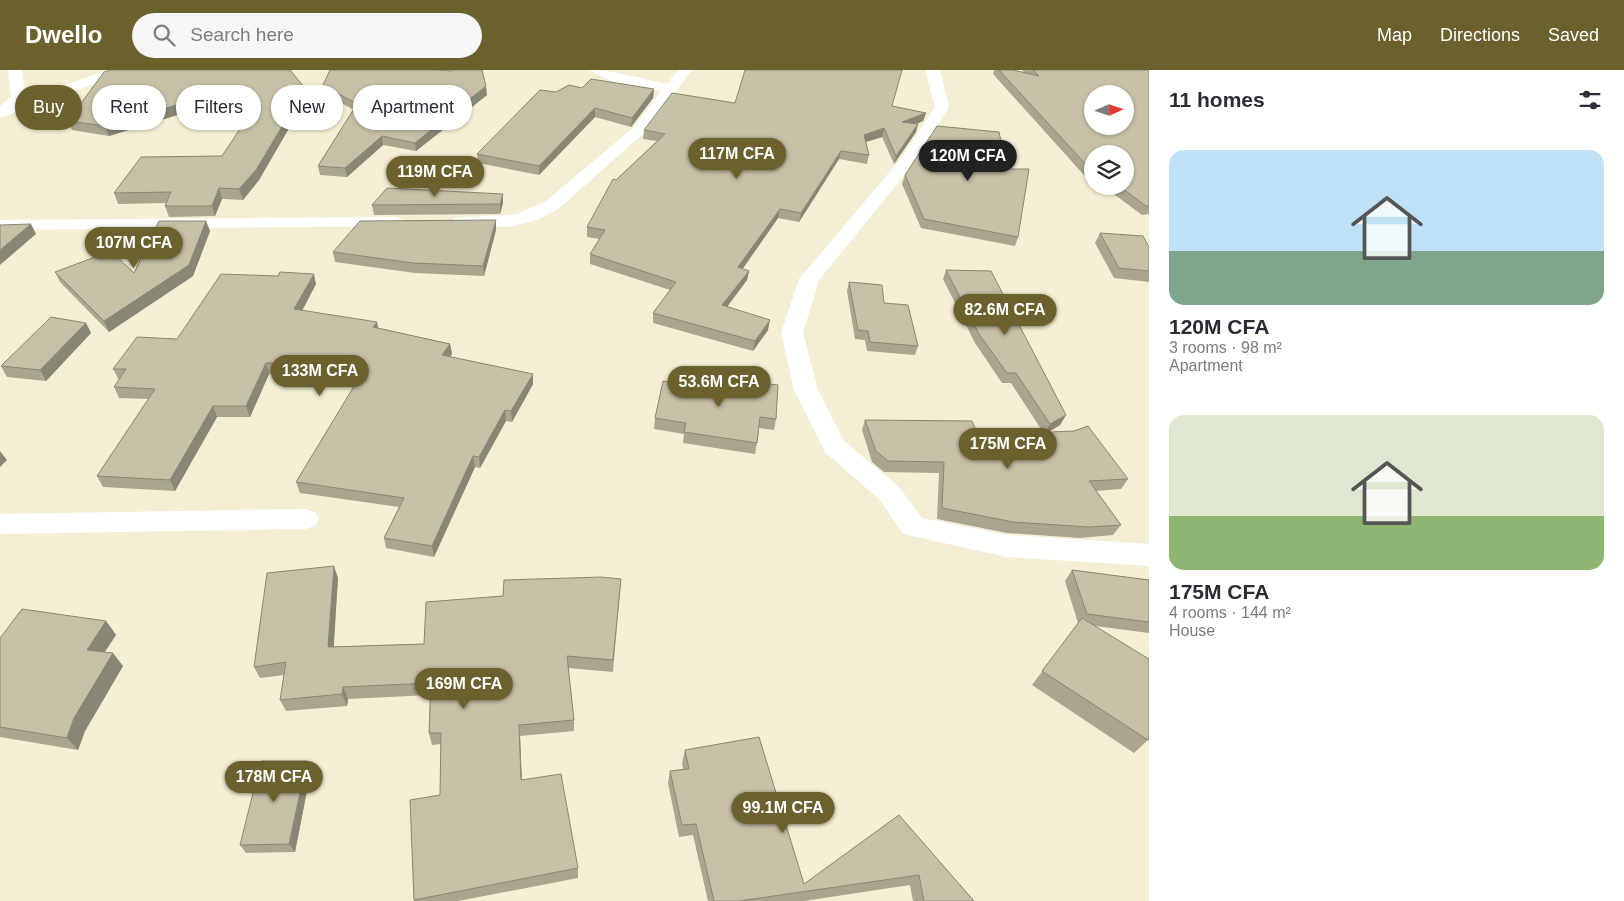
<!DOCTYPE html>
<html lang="en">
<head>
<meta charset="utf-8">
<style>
  body { margin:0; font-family:Helvetica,sans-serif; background:#f7f7f7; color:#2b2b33; height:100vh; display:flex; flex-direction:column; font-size:19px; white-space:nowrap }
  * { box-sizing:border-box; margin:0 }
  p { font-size:16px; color:#7c7c81 }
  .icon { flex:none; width:28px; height:28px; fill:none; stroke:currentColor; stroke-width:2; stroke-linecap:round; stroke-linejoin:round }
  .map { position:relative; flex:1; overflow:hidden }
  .panel { display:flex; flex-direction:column; background:#fff; width:475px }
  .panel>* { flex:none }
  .top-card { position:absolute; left:15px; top:15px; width:475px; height:45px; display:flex; gap:10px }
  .needle { width:32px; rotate:87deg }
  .tools { position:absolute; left:1084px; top:15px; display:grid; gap:10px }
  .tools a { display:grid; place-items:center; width:50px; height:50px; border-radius:50%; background:#fff; box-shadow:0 1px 4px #0004; font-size:25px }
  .price { position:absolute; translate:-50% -42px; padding:0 11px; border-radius:18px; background:#6b612d; color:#fff; font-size:16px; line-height:32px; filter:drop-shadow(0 1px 2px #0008) }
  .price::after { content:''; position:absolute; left:50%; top:30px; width:15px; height:11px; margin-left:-8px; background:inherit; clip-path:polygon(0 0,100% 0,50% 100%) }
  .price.on { background:#222; color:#fff }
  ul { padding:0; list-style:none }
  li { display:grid; align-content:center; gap:10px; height:265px; padding:0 20px }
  li span { display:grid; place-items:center; height:155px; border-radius:15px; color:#555 }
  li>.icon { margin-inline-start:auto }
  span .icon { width:90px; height:90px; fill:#fffc; stroke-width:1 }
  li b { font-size:21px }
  h2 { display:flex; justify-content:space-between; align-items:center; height:60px; padding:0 20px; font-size:21px }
  .tag { padding:0 18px; border-radius:22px; background:#fff; box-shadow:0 1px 4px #0004; font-size:18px; line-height:45px }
  .tag.on { background:#6b612d; color:#fff }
  header { display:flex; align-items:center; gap:30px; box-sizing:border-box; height:70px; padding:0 25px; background:#6b612d; color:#fff }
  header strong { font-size:24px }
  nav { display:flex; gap:28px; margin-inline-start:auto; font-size:18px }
  .search { width:350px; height:45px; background:#f7f7f7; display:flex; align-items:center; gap:12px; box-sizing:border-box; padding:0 18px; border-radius:28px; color:#7c7c81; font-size:19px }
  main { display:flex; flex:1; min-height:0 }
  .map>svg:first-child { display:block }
</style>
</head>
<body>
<header>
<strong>Dwello</strong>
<div class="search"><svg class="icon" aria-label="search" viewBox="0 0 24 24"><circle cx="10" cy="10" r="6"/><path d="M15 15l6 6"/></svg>Search here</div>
<nav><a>Map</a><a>Directions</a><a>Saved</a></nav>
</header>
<main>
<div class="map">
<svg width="1149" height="831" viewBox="0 0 1149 831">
  <rect width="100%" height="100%" fill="#f4efd4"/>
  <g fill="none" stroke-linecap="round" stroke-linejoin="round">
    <g fill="#fff" fill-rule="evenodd">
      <path d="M8,0H22L25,28L24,30L107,0H127L125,3L0,48V36L11,27Z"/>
      <path d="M589,0C615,0 641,9 667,14L678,0H692L644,63L558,139L537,150L508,157L454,156L451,152L454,148L517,144L546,131L634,57L661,21L611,11Z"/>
      <path d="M925,0H939L941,3L949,37L911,97L819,210L803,263L818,320L844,371L899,417L922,448L1007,465L1149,474V496L1007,487L903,464L881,431L825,382L794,320L781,263L799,209L899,91L935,37Z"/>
      <path d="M394,147L400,148L403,152L400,156L0,160V150Z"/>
      <path d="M305,439L315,442L319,449L315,456L305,459L0,464V444Z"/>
    </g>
  </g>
  <g fill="#a9a58f">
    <path d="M994,0H1013L1025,3L1022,0H1149V144L1142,145L1103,116H1125L1092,84V114L993,4Z"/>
    <path d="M104,2L305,18L307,27L259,110L243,130L222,129L215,146L169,147L165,136L166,133L118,134L114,123L222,86L245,51L226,30L109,66L72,60L68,51Z"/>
    <path d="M323,15L487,25L416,81L383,75L347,107L320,105L318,96L354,40L325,24Z"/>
    <path d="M582,18L654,19L653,28L631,57L595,47L539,105L478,93L477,84Z"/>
    <path d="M735,33L892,36L926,43L923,51L917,54H918L916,62L894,94L882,67L866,72L869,85L867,94L839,89L799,152L778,148L742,199L749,201L747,210L727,236L768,260L753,281L653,253V243L670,220L590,194V184L600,169L587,167V157L616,110L657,71L643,69L644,60Z"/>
    <path d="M905,105L1018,167L1015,176L921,158L902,114Z"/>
    <path d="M503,133L500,144L374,145L372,135Z"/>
    <path d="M496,150V160L484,206L415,203L335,192L333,182Z"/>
    <path d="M206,151L210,161L193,206L109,262L60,212L55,202L134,203Z"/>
    <path d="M1100,163L1149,177V212L1114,208L1095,173Z"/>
    <path d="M946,200L1066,345L1060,355L1048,362L1128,409L1121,419L1096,421L1121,455L1113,465L1080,468L1007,463L937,449L939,403L884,402L872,392L862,360L865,350L978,365L1043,362L1011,313H1002L975,273L943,209Z"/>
    <path d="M849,212L884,233L918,276L915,285L867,281L865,270L855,269L847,221Z"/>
    <path d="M316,214L302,241L450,274L452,284L450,287L533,304V314L512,352L506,351L480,398L475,397L434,487L386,478L384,468L399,437L300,423L296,412L357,312L295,303L269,304L250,347H217L175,421L103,417L97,406L149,329L119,328L114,317L119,310L113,299L177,269Z"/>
    <path d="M86,253L91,263L46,311L7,307L1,296Z"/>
    <path d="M718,308L776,349L774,360L759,358L757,373L755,384L683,373L684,364L654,359L655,348L716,318Z"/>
    <path d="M1072,500L1149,510V563L1095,556L1148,670L1134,683L1032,615L1078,553L1065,511Z"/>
    <path d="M338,508L333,577L424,574L503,526L621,509L613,602L568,598L574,650V661L520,666L522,710L578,798V808L458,831H414V830L440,725L441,674L432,675L429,663L430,625L348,629L347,636L286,641L280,630L284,605L260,608L254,597Z"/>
    <path d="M106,551L116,565L105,582L123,596L85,661L78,680L0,667V568Z"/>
    <path d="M685,680L804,814L899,745L974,831H913L910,815L804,831H708L693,765L679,767L668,713L670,701L683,699L682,693Z"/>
    <path d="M311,700L295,782L246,783L240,775Z"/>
  </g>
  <g fill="#8a8674">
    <path d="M486,16L487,25L416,81L415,73Z"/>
    <path d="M305,18L307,27L259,110L243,130L239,119Z"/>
    <path d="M654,19L653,28L631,57L632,48Z"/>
    <path d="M224,21L226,30L109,66L105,56Z"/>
    <path d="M595,38V47L539,105V96Z"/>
    <path d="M926,43L923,51L899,61L902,52Z"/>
    <path d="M918,54L916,62L894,94L896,86Z"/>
    <path d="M884,58L882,67L862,73L864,65Z"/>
    <path d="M382,66L383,75L347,107L345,98Z"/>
    <path d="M841,81L839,89L799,152L801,143Z"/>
    <path d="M219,118L222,129L215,146L212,136Z"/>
    <path d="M503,124V133L500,144V134Z"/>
    <path d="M780,139L778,148L737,207L738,197Z"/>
    <path d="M496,150V160L484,206L483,196Z"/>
    <path d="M206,151L210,161L193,206L109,262L104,251Z"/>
    <path d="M31,154L36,164L0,195V180Z"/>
    <path d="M749,201L747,210L721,245L722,235Z"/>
    <path d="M314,204L316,214L297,250L294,239Z"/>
    <path d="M770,250L768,260L753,281L755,271Z"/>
    <path d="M377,252L379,262L373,257Z"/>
    <path d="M86,253L91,263L46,311L40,300Z"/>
    <path d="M450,274L452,284L443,296L442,285Z"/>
    <path d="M266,293L269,304L250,347L246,336Z"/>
    <path d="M533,304V314L512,352L511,341Z"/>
    <path d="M213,336L217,347L175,421L170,410Z"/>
    <path d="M505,340L506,351L480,398L479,387Z"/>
    <path d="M1066,345L1060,355L1045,364L1050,354Z"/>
    <path d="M0,381L7,390L0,397Z"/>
    <path d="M473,386L475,397L434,487L432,476Z"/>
    <path d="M334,496L338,508L333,589L328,577Z"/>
    <path d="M106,551L116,565L97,593L87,580Z"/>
    <path d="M113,583L123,596L85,661L78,680L67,668L74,648Z"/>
    <path d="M343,617L348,629L347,636L342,624Z"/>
    <path d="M519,655L520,666L522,721L521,710Z"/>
    <path d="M307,691L311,700L295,782L289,774Z"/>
  </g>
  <g fill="#c5c0a6" stroke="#8a8674" fill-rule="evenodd">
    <path d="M110,0H290L305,18L256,100L239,119L219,118L212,136H165L171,122L114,123L141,87L222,86L248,47L224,21L105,56L68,51L104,2Z"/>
    <path d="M330,0H437L452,1V0H482L486,16L415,73L382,66L345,98L318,96L357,34L323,15Z"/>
    <path d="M745,0H902L892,36L926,43L902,52L918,54L896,86L884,58L864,65L869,85L841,81L801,143L780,139L738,197L749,201L722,235L770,250L755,271L653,243L676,212L590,184L605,160L587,157L613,109L616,110L665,64L644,60L672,23L735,33Z"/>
    <path d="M999,0H1013L1039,6L1033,0H1149V136H1146L1119,116H1125V84H1092V101ZM1092,24H1125V56H1092Z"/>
    <path d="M591,9L654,19L632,48L595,38L539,96L477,84L540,20L556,22L569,15L582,18Z"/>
    <path d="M937,56L999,62L1007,99H1029L1018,167L924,149L905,105Z"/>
    <path d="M387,118L503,124L500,134L372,135Z"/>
    <path d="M496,150L483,196L413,193L333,182L360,151Z"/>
    <path d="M159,151H206L189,195L104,251L55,202L111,181L134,203Z"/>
    <path d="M31,154L0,180V155Z"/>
    <path d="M1100,163L1143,166L1149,177V201L1119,198Z"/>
    <path d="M946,200L991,201L1066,345L1050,354L1016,303H1007L979,264Z"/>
    <path d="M280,202L314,204L294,239L377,252L373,257L450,274L442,285L533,304L511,341L505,340L479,387L473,386L432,476L384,468L404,428L296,412L362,303L292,293H266L246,336H213L170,410L97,406L155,319L114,317L126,299H113L137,267L177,269L221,204L278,206Z"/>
    <path d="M849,212L882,215L884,233L908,235L918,276L870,272L868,261L858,260Z"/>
    <path d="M51,247L86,253L40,300L1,296Z"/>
    <path d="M718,308L778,315L776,349L760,347L757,373L684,362L686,353L655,348L663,311L717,318Z"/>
    <path d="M865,350L972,351L978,365L1074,361L1088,356L1128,409L1089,411L1121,455L1088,457L1013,452L942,438L944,392L888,391L876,381Z"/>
    <path d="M334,496L328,577L424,574L426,532L503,526L504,510L601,507L621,509L613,590L567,586L574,650L519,655L521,710L561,704L578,798L414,830L410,730L440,725L441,663H429L431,613L343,617L342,624L280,630L286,592L254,597L267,503Z"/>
    <path d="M1072,500L1149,510V552L1087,544Z"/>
    <path d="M22,539L106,551L87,580L113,583L74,648L67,668L0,657V568Z"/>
    <path d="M1082,548L1149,589V668L1148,670L1042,601Z"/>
    <path d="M759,667L804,814L899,745L974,831H924L919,805L739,831H714L696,754L682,755L670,701L689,699L685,680Z"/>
    <path d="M261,691H307L289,774L240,775Z"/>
  </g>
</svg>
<div class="tools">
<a><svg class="needle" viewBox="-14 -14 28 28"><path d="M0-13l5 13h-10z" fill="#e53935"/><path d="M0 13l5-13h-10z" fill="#7c7c81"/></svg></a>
<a><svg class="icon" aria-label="layers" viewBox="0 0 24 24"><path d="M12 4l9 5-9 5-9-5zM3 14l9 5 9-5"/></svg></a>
</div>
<b class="price" style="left:737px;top:110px">117M CFA</b>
<b class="price on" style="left:968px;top:112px">120M CFA</b>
<b class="price" style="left:435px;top:128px">119M CFA</b>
<b class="price" style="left:134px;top:199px">107M CFA</b>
<b class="price" style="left:1005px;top:266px">82.6M CFA</b>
<b class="price" style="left:320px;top:327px">133M CFA</b>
<b class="price" style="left:719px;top:338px">53.6M CFA</b>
<b class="price" style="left:1008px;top:400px">175M CFA</b>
<b class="price" style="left:464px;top:640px">169M CFA</b>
<b class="price" style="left:274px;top:733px">178M CFA</b>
<b class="price" style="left:783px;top:764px">99.1M CFA</b>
<div class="top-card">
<a class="tag on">Buy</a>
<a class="tag">Rent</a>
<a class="tag">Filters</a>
<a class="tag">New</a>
<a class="tag">Apartment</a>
</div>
</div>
<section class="panel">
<h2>11 homes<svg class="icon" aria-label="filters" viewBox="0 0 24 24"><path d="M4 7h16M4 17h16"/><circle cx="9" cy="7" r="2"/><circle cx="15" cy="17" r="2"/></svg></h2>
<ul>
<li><span style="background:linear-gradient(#bfe0f5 65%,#7fa58c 0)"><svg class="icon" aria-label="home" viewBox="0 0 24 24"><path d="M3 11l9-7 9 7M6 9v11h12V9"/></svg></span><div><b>120M CFA</b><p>3 rooms · 98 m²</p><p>Apartment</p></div></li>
<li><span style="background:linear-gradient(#dfe7d0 65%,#8fb573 0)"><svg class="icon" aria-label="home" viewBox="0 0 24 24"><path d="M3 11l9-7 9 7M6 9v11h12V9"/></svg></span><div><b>175M CFA</b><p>4 rooms · 144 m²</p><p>House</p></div></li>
</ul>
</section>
</main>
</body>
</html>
